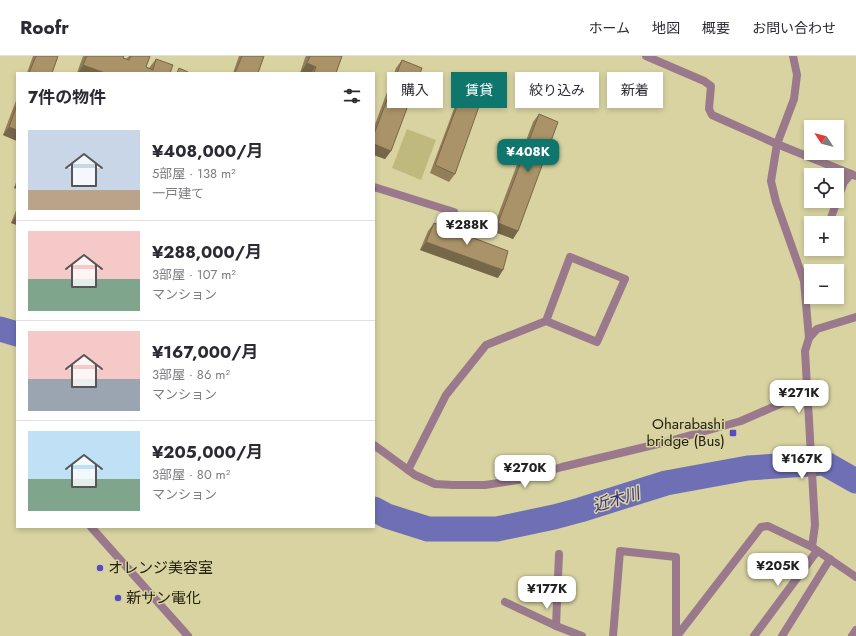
<!DOCTYPE html>
<html lang="ja">
<head>
<meta charset="utf-8">
<style>
  body { margin:0; font-family:Jost,"Noto Sans JP",sans-serif; background:#f7f7f7; color:#2b2b33; height:100vh; display:flex; flex-direction:column; font-size:15px; white-space:nowrap }
  * { box-sizing:border-box; margin:0 }
  p { font-size:13px; color:#7c7c81 }
  .icon { flex:none; width:22px; height:22px; fill:none; stroke:currentColor; stroke-width:2; stroke-linecap:round; stroke-linejoin:round }
  .map { position:relative; flex:1; overflow:hidden }
  .side { position:absolute; left:16px; top:16px; width:359px; height:456px; display:flex; flex-direction:column; background:#fff; border-radius:0px; box-shadow:0 2px 6px #0003 }
  .side>* { flex:none }
  .guide { position:absolute; left:387px; top:16px; width:380px; height:36px; display:flex; gap:8px }
  .needle { width:26px; rotate:306deg }
  .fabs { position:absolute; left:804px; top:64px; display:grid; gap:8px }
  .fabs a { display:grid; place-items:center; width:40px; height:40px; border-radius:0px; background:#fff; box-shadow:0 2px 6px #0003; font-size:20px }
  .price { position:absolute; translate:-50% -34px; padding:0 9px; border-radius:8px; background:#fff; color:#222; font-size:13px; line-height:26px; filter:drop-shadow(0 1px 2px #0008) }
  .price::after { content:''; position:absolute; left:50%; top:24px; width:12px; height:9px; margin-left:-6px; background:inherit; clip-path:polygon(0 0,100% 0,50% 100%) }
  .price.current { background:#0f766e; color:#fff }
  ul { padding:0; list-style:none }
  li { display:flex; align-items:center; gap:12px; height:100px; padding:0 12px }
  li+li { border-top:1px solid #e1e1e2 }
  li span { display:grid; place-items:center; flex:none; width:112px; height:80px; border-radius:0px; color:#555 }
  li>.icon { margin-inline-start:auto }
  span .icon { width:48px; height:48px; fill:#fffc; stroke-width:1 }
  li b { font-size:17px }
  h2 { display:flex; justify-content:space-between; align-items:center; height:48px; padding:0 12px; font-size:17px }
  .chip { padding:0 14px; border-radius:0px; background:#fff; box-shadow:0 2px 6px #0003; font-size:14px; line-height:36px }
  .chip.current { background:#0f766e; color:#fff }
  header { display:flex; align-items:center; gap:24px; box-sizing:border-box; height:56px; padding:0 20px; background:#fff; border-bottom:1px solid #e1e1e2 }
  header strong { font-size:19px }
  nav { display:flex; gap:22px; margin-inline-start:auto; font-size:14px }
  .map>svg:first-child { display:block }
</style>
</head>
<body>
<header>
<strong>Roofr</strong>
<nav><a>ホーム</a><a>地図</a><a>概要</a><a>お問い合わせ</a></nav>
</header>
<div class="map">
<svg width="856" height="580" viewBox="0 0 856 580">
  <rect width="100%" height="100%" fill="#d8d3a1"/>
  <path fill="#bfb97e" d="M407,73L436,84L421,124L392,112Z"/>
  <g fill="none" stroke-linecap="round" stroke-linejoin="round">
    <g stroke="#6f6fb5" stroke-width="25">
      <path d="M0,273L17,278"/>
      <path d="M374,453L387,460L428,473H497L554,461L580,454L666,427L748,412L824,407L856,425"/>
    </g>
    <g stroke="#9a798c" stroke-width="8">
      <path d="M646,0L704,25L711,30L709,53L712,59L777,88L851,118L856,120"/>
      <path d="M793,0L797,19L794,43L777,88L771,125L776,146L804,225L809,282L805,295L815,469L812,491L856,521"/>
      <path d="M374,131L454,156"/>
      <path d="M829,167L844,126L851,118"/>
      <path d="M819,196L820,193"/>
      <path d="M809,282L817,273L856,261"/>
      <path d="M374,389L415,419L435,428L453,429H485L518,424L562,411L666,386L741,365L807,336"/>
      <path d="M408,414L446,339L486,289L546,265L570,201L625,223L597,286L546,265"/>
      <path d="M505,546L556,570L582,580"/>
      <path d="M556,570L559,498"/>
      <path d="M613,580L620,495L676,501V580"/>
      <path d="M677,580L761,471L768,470L812,491"/>
      <path d="M754,580L817,495"/>
      <path d="M782,580L830,503"/>
      <path d="M852,580L856,574"/>
    </g>
    <path stroke="#9a798c" stroke-width="8" d="M91,471L188,580"/>
  </g>
  <g fill="#927e59">
    <path d="M33,0H58L52,17H27Z"/>
    <path d="M83,0H124L123,2L126,3L129,0H150L146,11L149,12L156,3L170,17H77Z"/>
    <path d="M239,0H264L258,17H233Z"/>
    <path d="M306,0H342L336,17H300L305,2Z"/>
    <path d="M402,4L391,95L385,103L374,99V71L396,12Z"/>
    <path d="M463,34L455,118L449,126L430,117L458,42Z"/>
    <path d="M17,42V85L3,79Z"/>
    <path d="M539,58L518,175L513,183L492,175L533,66Z"/>
    <path d="M17,124V133L14,132Z"/>
    <path d="M17,152V169L11,167Z"/>
    <path d="M434,167L498,222L420,194L428,175Z"/>
  </g>
  <g fill="#776749">
    <path d="M307,7L316,11L311,17H300Z"/>
    <path d="M83,9L105,17H78Z"/>
    <path d="M9,71L17,74V85L3,79Z"/>
    <path d="M374,88L391,95L385,103L374,99Z"/>
    <path d="M17,127V133L14,132Z"/>
    <path d="M17,159V169L11,167Z"/>
    <path d="M498,167L518,175L513,183L492,175Z"/>
    <path d="M426,186L503,214L498,222L420,194Z"/>
  </g>
  <g fill="#aa9368" stroke="#776749">
    <path d="M36,0H58L52,17H29Z"/>
    <path d="M87,0H124L123,2L129,4L131,0H150L146,11L153,14L156,3L173,9L170,17H105L83,9Z"/>
    <path d="M242,0H264L258,17H235Z"/>
    <path d="M310,0H342L336,17H314L316,11L307,7Z"/>
    <path d="M402,4L422,12L391,95L374,88V78Z"/>
    <path d="M179,12L188,16L187,17H177Z"/>
    <path d="M463,34L482,42L455,118L435,109Z"/>
    <path d="M17,49V74L9,71Z"/>
    <path d="M539,58L558,66L518,175L498,167Z"/>
    <path d="M374,131L376,132L374,138Z"/>
    <path d="M434,167L508,195L503,214L426,186Z"/>
  </g>
  <g fill="#584ac2" stroke="#d8d3a1" stroke-width="1.5">
    <rect x="729" y="373" width="8" height="8" rx="2"/>
    <circle cx="100" cy="512" r="4"/>
    <circle cx="118" cy="542" r="4"/>
  </g>
  <g text-anchor="middle" stroke-width="3" stroke-linejoin="round" paint-order="stroke">
    <g font-size="15" fill="#24210e" stroke="#d8d3a1" text-anchor="start">
      <text x="725" y="373" text-anchor="end">Oharabashi<tspan x="725" dy="17">bridge (Bus)</tspan></text>
      <text x="108" y="517">オレンジ美容室</text>
      <text x="126" y="547">新サン電化</text>
    </g>
    <g font-size="16" font-style="italic" fill="#362b80" stroke="#d8d3a1">
      <text transform="translate(616 443) rotate(-17)" y="6">近木川</text>
    </g>
  </g>
</svg>
<div class="fabs">
<a><svg class="needle" viewBox="-14 -14 28 28"><path d="M0-13l5 13h-10z" fill="#e53935"/><path d="M0 13l5-13h-10z" fill="#7c7c81"/></svg></a>
<a><svg class="icon" aria-label="locate" viewBox="0 0 24 24"><circle cx="12" cy="12" r="6"/><path d="M12 2v4M12 18v4M2 12h4M18 12h4"/></svg></a>
<a>+</a>
<a>−</a>
</div>
<b class="price current" style="left:528px;top:117px">¥408K</b>
<b class="price" style="left:467px;top:190px">¥288K</b>
<b class="price" style="left:799px;top:358px">¥271K</b>
<b class="price" style="left:802px;top:424px">¥167K</b>
<b class="price" style="left:525px;top:433px">¥270K</b>
<b class="price" style="left:778px;top:531px">¥205K</b>
<b class="price" style="left:547px;top:554px">¥177K</b>
<div class="guide">
<a class="chip">購入</a>
<a class="chip current">賃貸</a>
<a class="chip">絞り込み</a>
<a class="chip">新着</a>
</div>
<section class="side">
<h2>7件の物件<svg class="icon" aria-label="filters" viewBox="0 0 24 24"><path d="M4 7h16M4 17h16"/><circle cx="9" cy="7" r="2"/><circle cx="15" cy="17" r="2"/></svg></h2>
<ul>
<li><span style="background:linear-gradient(#c9d6e8 75%,#b9a48a 0)"><svg class="icon" aria-label="home" viewBox="0 0 24 24"><path d="M3 11l9-7 9 7M6 9v11h12V9"/></svg></span><div><b>¥408,000/月</b><p>5部屋 · 138 m²</p><p>一戸建て</p></div></li>
<li><span style="background:linear-gradient(#f6c9c9 60%,#7fa58c 0)"><svg class="icon" aria-label="home" viewBox="0 0 24 24"><path d="M3 11l9-7 9 7M6 9v11h12V9"/></svg></span><div><b>¥288,000/月</b><p>3部屋 · 107 m²</p><p>マンション</p></div></li>
<li><span style="background:linear-gradient(#f6c9c9 60%,#9aa5b1 0)"><svg class="icon" aria-label="home" viewBox="0 0 24 24"><path d="M3 11l9-7 9 7M6 9v11h12V9"/></svg></span><div><b>¥167,000/月</b><p>3部屋 · 86 m²</p><p>マンション</p></div></li>
<li><span style="background:linear-gradient(#bfe0f5 60%,#7fa58c 0)"><svg class="icon" aria-label="home" viewBox="0 0 24 24"><path d="M3 11l9-7 9 7M6 9v11h12V9"/></svg></span><div><b>¥205,000/月</b><p>3部屋 · 80 m²</p><p>マンション</p></div></li>
</ul>
</section>
</div>
</body>
</html>
